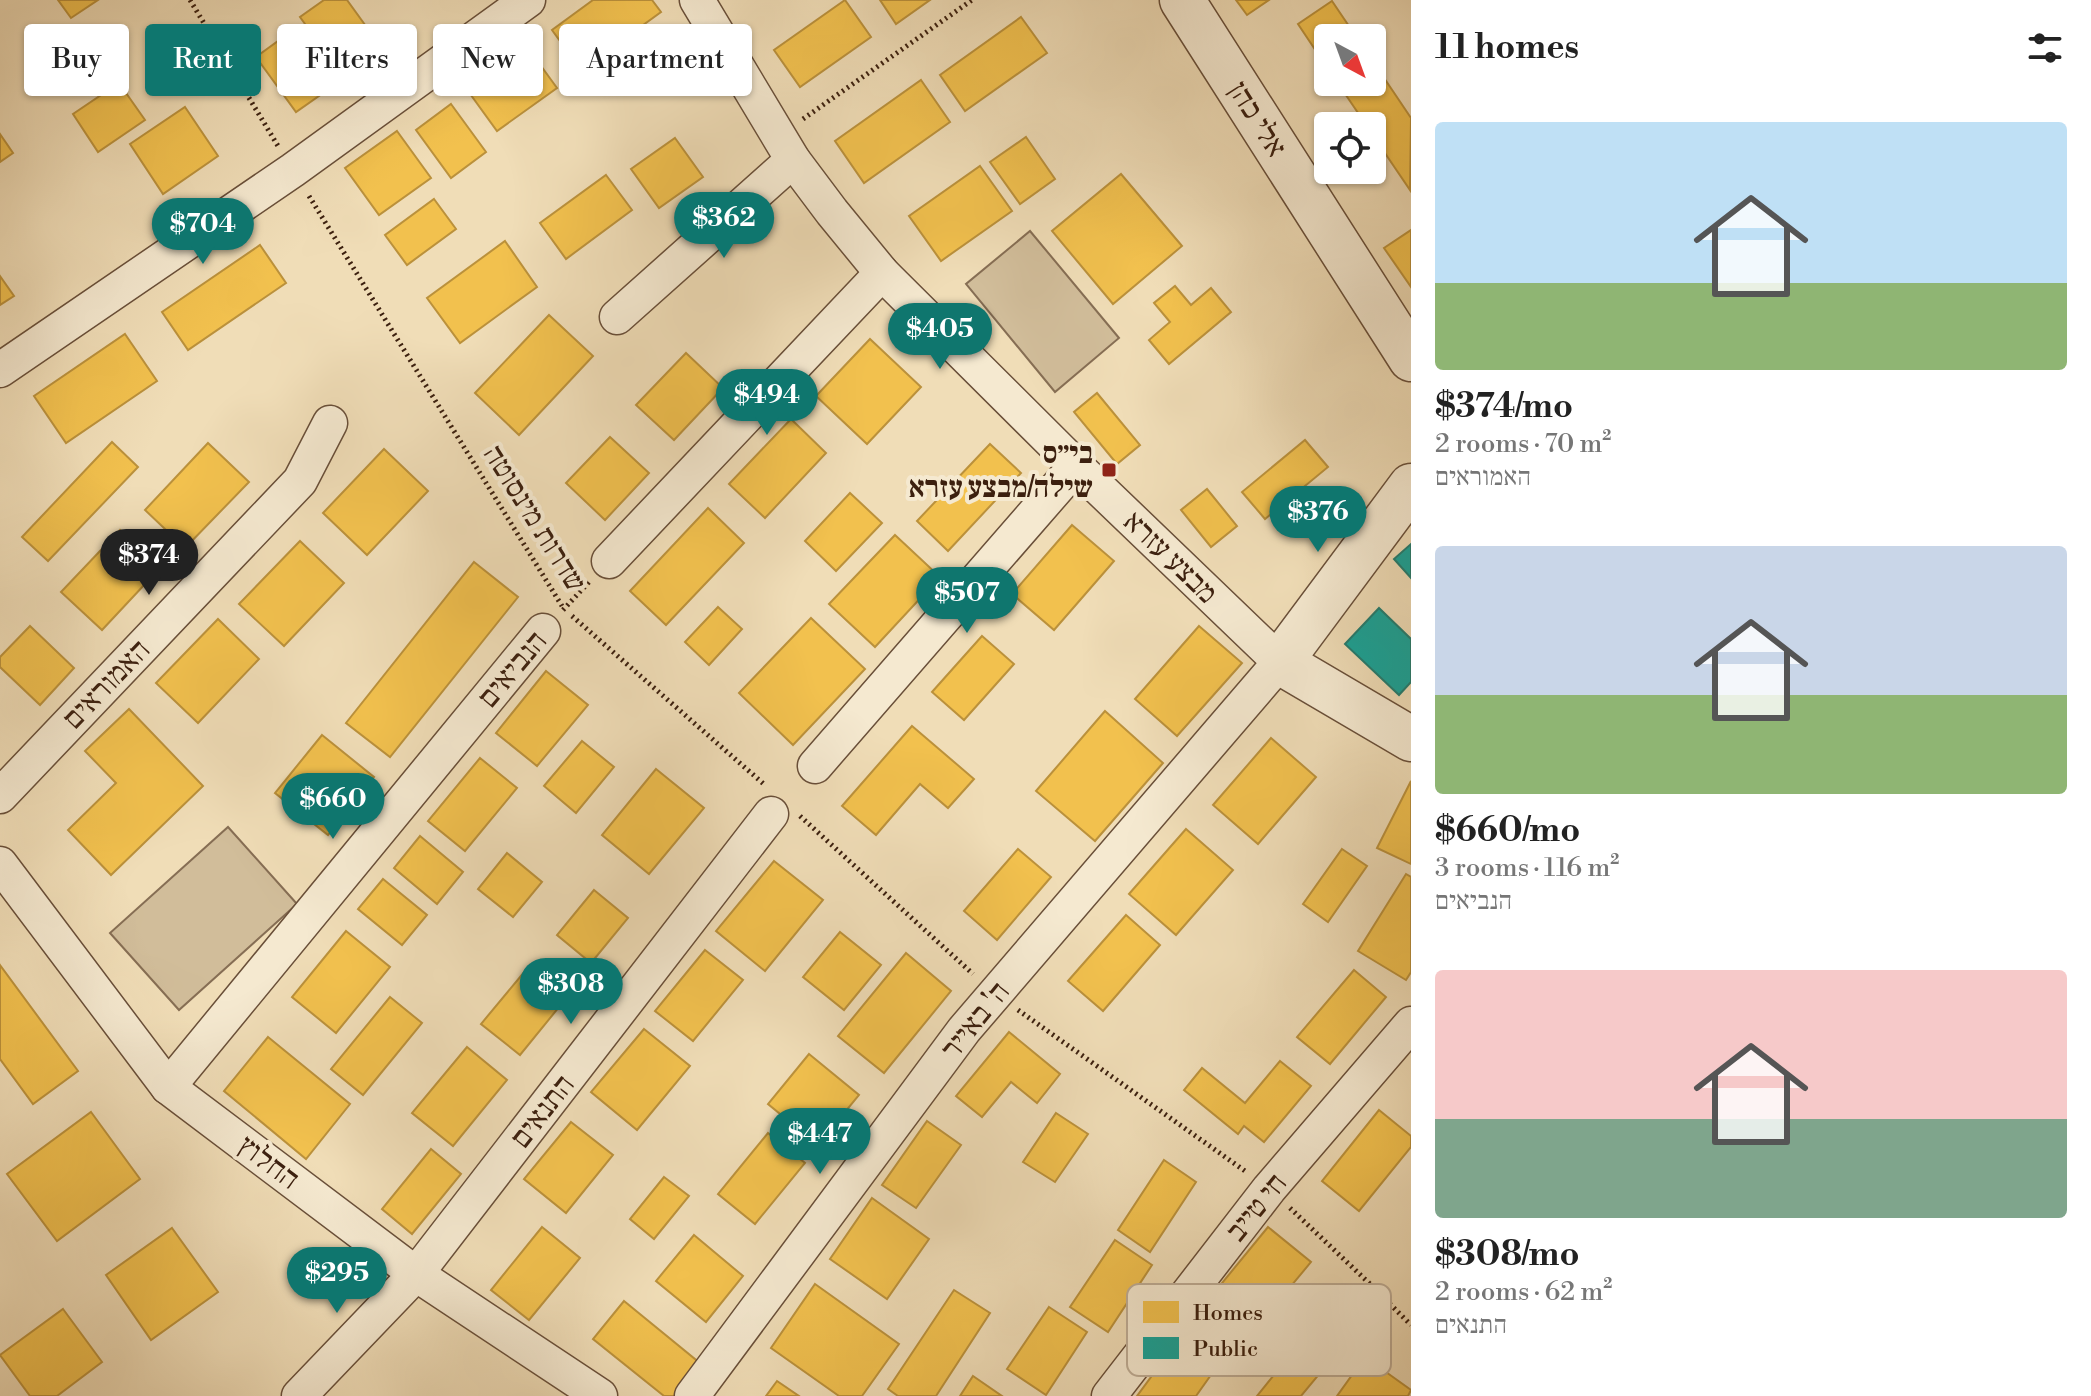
<!DOCTYPE html>
<html lang="en">
<head>
<meta charset="utf-8">
<style>
  body { margin:0; font-family:"Libre Bodoni","Frank Ruhl Libre",serif; background:#f2f2f2; color:#222; height:100vh; display:flex; flex-direction:column; font-size:30px; white-space:nowrap }
  * { box-sizing:border-box; margin:0 }
  p { font-size:26px; color:#767676 }
  .icon { flex:none; width:44px; height:44px; fill:none; stroke:currentColor; stroke-width:2; stroke-linecap:round; stroke-linejoin:round }
  .map { position:relative; flex:1; overflow:hidden }
  .drawer { display:flex; flex-direction:column; background:#fff; width:680px }
  .drawer>* { flex:none }
  .banner { position:absolute; left:24px; top:24px; width:760px; height:72px; display:flex; gap:16px }
  .needle { width:52px; rotate:139deg }
  .fabs { position:absolute; left:1314px; top:24px; display:grid; gap:16px }
  .fabs a { display:grid; place-items:center; width:72px; height:72px; border-radius:8px; background:#fff; box-shadow:0 2px 6px #0004; font-size:40px }
  .price { position:absolute; translate:-50% -68px; padding:0 18px; border-radius:28px; background:#0f766e; color:#fff; font-size:26px; line-height:52px; filter:drop-shadow(0 2px 4px #0008) }
  .price::after { content:''; position:absolute; left:50%; top:48px; width:24px; height:18px; margin-left:-12px; background:inherit; clip-path:polygon(0 0,100% 0,50% 100%) }
  .price.on { background:#222; color:#fff }
  ul { padding:0; list-style:none }
  li { display:grid; align-content:center; gap:16px; height:424px; padding:0 24px }
  li span { display:grid; place-items:center; height:248px; border-radius:8px; color:#555 }
  li>.icon { margin-inline-start:auto }
  span .icon { width:144px; height:144px; fill:#fffc; stroke-width:1 }
  li b { font-size:34px }
  h2 { display:flex; justify-content:space-between; align-items:center; height:96px; padding:0 24px; font-size:34px }
  .pill { padding:0 28px; border-radius:8px; background:#fff; box-shadow:0 2px 6px #0004; font-size:28px; line-height:72px }
  .pill.on { background:#0f766e; color:#fff }
  main { display:flex; flex:1; min-height:0 }
  .map>svg:first-child { display:block }
</style>
</head>
<body>
<main>
<div class="map">
<svg width="1411" height="1396" viewBox="0 0 1411 1396">
  <rect width="100%" height="100%" fill="#f0ddb7"/>
  <filter id="stains"><feTurbulence type="fractalNoise" baseFrequency=".0025" numOctaves="4"/><feColorMatrix values="0 0 0 0 .2 0 0 0 0 .09 0 0 0 0 .02 0 0 0 .5 -.17"/></filter>
  <radialGradient id="worn" r=".72"><stop offset=".6" stop-color="#630" stop-opacity="0"/><stop offset="1" stop-color="#630" stop-opacity=".3"/></radialGradient>
  <g fill="#d1bd9a" stroke="#866e54" stroke-width="2">
    <path d="M1030,231L1119,338L1055,392L966,284Z"/>
    <path d="M228,827L297,904L179,1010L110,933Z"/>
  </g>
  <g fill="#f2c14e" stroke="#bb913b" stroke-width="2">
    <path d="M58,0H98L71,18Z"/>
    <path d="M324,0H347L381,47L342,75L300,17Z"/>
    <path d="M593,0H652L661,12L581,70L552,30Z"/>
    <path d="M845,0L871,37L800,87L774,50Z"/>
    <path d="M880,0H930L896,24Z"/>
    <path d="M1236,0H1269L1247,15Z"/>
    <path d="M1332,1L1357,38H1328V69L1298,24Z"/>
    <path d="M1021,17L1047,53L965,111L940,75Z"/>
    <path d="M296,28L336,84L296,112L256,57Z"/>
    <path d="M528,48L557,88L497,131L468,91Z"/>
    <path d="M1372,60L1411,118L1410,190L1372,134V126H1367L1337,82H1372Z"/>
    <path d="M921,80L950,122L864,183L835,141Z"/>
    <path d="M119,83L145,120L98,152L73,114Z"/>
    <path d="M451,104L486,152L451,178L416,130Z"/>
    <path d="M185,107L218,156L163,194L130,144Z"/>
    <path d="M397,131L431,178L379,215L345,168Z"/>
    <path d="M0,134L13,153L0,162Z"/>
    <path d="M1026,137L1055,179L1020,204L990,162Z"/>
    <path d="M675,138L703,177L659,208L631,169Z"/>
    <path d="M980,166L1012,211L941,261L909,216Z"/>
    <path d="M1121,174L1182,246L1113,304L1052,231Z"/>
    <path d="M606,175L632,210L566,259L540,223Z"/>
    <path d="M434,199L456,229L407,265L385,235Z"/>
    <path d="M1411,230V287L1384,248Z"/>
    <path d="M505,241L537,287L460,343L427,298Z"/>
    <path d="M260,245L286,283L188,350L162,312Z"/>
    <path d="M0,276L14,296L0,305Z"/>
    <path d="M1175,286L1191,305L1211,288L1231,312L1169,364L1149,340L1170,322L1154,303Z"/>
    <path d="M549,315L593,356L519,435L475,393Z"/>
    <path d="M125,334L157,381L66,443L34,396Z"/>
    <path d="M870,339L921,387L867,444L816,396Z"/>
    <path d="M686,353L723,388L674,440L636,405Z"/>
    <path d="M1097,393L1140,445L1117,464L1074,412Z"/>
    <path d="M791,419L826,453L765,518L729,484Z"/>
    <path d="M610,437L649,473L605,520L566,483Z"/>
    <path d="M1305,440L1328,467L1265,519L1242,492Z"/>
    <path d="M112,442L138,467L48,561L22,537Z"/>
    <path d="M208,443L249,482L185,548L145,510Z"/>
    <path d="M990,444L1021,473L948,551L917,521Z"/>
    <path d="M384,449L428,491L367,555L323,513Z"/>
    <path d="M1207,489L1237,526L1211,547L1181,510Z"/>
    <path d="M850,493L882,523L836,571L805,541Z"/>
    <path d="M708,508L744,543L666,625L630,591Z"/>
    <path d="M1072,525L1114,561L1054,630L1012,594Z"/>
    <path d="M120,530L160,568L102,630L61,592Z"/>
    <path d="M895,535L940,577L875,647L829,604Z"/>
    <path d="M300,541L344,583L284,646L239,604Z"/>
    <path d="M474,562L518,597L390,757L346,723Z"/>
    <path d="M718,607L742,629L709,665L685,642Z"/>
    <path d="M811,618L865,669L793,745L739,693Z"/>
    <path d="M218,619L259,659L198,723L156,683Z"/>
    <path d="M30,626L74,668L40,705L0,667V657Z"/>
    <path d="M1199,626L1242,663L1177,736L1135,699Z"/>
    <path d="M982,636L1014,664L964,720L932,692Z"/>
    <path d="M546,671L588,705L537,766L496,733Z"/>
    <path d="M129,709L203,786L111,875L68,830L116,783L85,751Z"/>
    <path d="M1105,711L1163,763L1095,841L1036,791Z"/>
    <path d="M912,726L974,779L948,808L920,784L876,835L842,806Z"/>
    <path d="M322,735L374,777L328,835L275,793Z"/>
    <path d="M1271,738L1316,777L1258,844L1213,805Z"/>
    <path d="M582,741L614,767L576,813L544,786Z"/>
    <path d="M480,758L517,788L465,851L428,821Z"/>
    <path d="M656,769L704,808L649,874L602,835Z"/>
    <path d="M1411,781V864L1377,848Z"/>
    <path d="M1186,829L1233,870L1176,935L1129,894Z"/>
    <path d="M420,836L463,872L437,904L394,868Z"/>
    <path d="M1018,849L1051,877L997,940L964,911Z"/>
    <path d="M1342,849L1367,866L1328,922L1303,904Z"/>
    <path d="M507,853L542,882L513,917L478,889Z"/>
    <path d="M774,861L823,900L765,971L716,931Z"/>
    <path d="M1406,874L1411,877V972L1406,980L1358,951Z"/>
    <path d="M383,879L427,915L402,945L358,909Z"/>
    <path d="M594,890L628,918L591,963L557,935Z"/>
    <path d="M1126,915L1160,945L1103,1011L1068,981Z"/>
    <path d="M346,931L390,967L336,1033L292,997Z"/>
    <path d="M840,932L881,965L844,1010L803,977Z"/>
    <path d="M705,950L743,980L693,1041L655,1011Z"/>
    <path d="M906,953L951,991L884,1073L838,1036Z"/>
    <path d="M0,965L78,1071L33,1104L0,1059Z"/>
    <path d="M530,965L568,996L520,1055L481,1024Z"/>
    <path d="M1354,970L1386,997L1330,1064L1297,1037Z"/>
    <path d="M390,997L422,1023L363,1095L331,1069Z"/>
    <path d="M644,1029L690,1066L637,1130L591,1092Z"/>
    <path d="M1009,1032L1060,1074L1037,1103L1011,1082L982,1117L956,1096Z"/>
    <path d="M268,1037L350,1104L306,1159L224,1091Z"/>
    <path d="M467,1047L507,1080L453,1146L412,1113Z"/>
    <path d="M809,1054L859,1095L818,1145L768,1104Z"/>
    <path d="M1280,1061L1311,1086L1264,1142L1244,1126L1238,1134L1184,1090L1202,1068L1245,1103Z"/>
    <path d="M1379,1110L1411,1136V1147L1359,1211L1322,1181Z"/>
    <path d="M91,1112L140,1179L57,1241L7,1174Z"/>
    <path d="M1056,1113L1088,1134L1055,1182L1023,1162Z"/>
    <path d="M927,1121L961,1145L916,1208L882,1185Z"/>
    <path d="M571,1122L613,1155L566,1213L524,1179Z"/>
    <path d="M768,1133L805,1163L755,1224L718,1194Z"/>
    <path d="M431,1149L461,1174L412,1234L382,1209Z"/>
    <path d="M1164,1160L1196,1182L1150,1252L1118,1230Z"/>
    <path d="M664,1177L689,1196L654,1239L630,1219Z"/>
    <path d="M872,1198L929,1239L887,1299L830,1259Z"/>
    <path d="M542,1227L580,1258L529,1320L491,1290Z"/>
    <path d="M1268,1227L1311,1262L1237,1351L1195,1316Z"/>
    <path d="M172,1228L218,1292L151,1340L106,1275Z"/>
    <path d="M694,1235L743,1276L706,1322L656,1281Z"/>
    <path d="M1115,1240L1152,1265L1108,1332L1070,1307Z"/>
    <path d="M815,1284L899,1344L862,1396H839L771,1348Z"/>
    <path d="M954,1290L990,1313L936,1396H898L888,1389Z"/>
    <path d="M624,1301L701,1364L675,1396H664L593,1339Z"/>
    <path d="M1049,1307L1087,1332L1046,1395L1007,1369Z"/>
    <path d="M63,1309L102,1362L57,1396H30L0,1355Z"/>
    <path d="M1185,1331L1223,1358L1196,1396H1137Z"/>
    <path d="M1294,1350L1321,1372L1301,1396H1257Z"/>
    <path d="M1365,1357L1411,1390L1408,1396H1337Z"/>
    <path d="M973,1376L1002,1396H960Z"/>
    <path d="M777,1381L799,1396H766Z"/>
  </g>
  <g fill="#17a398" stroke="#227c6f" stroke-width="2">
    <path d="M1411,544V578L1394,559Z"/>
    <path d="M1379,608L1411,639V682L1399,695L1345,644Z"/>
  </g>
  <g fill="none" stroke-linecap="round" stroke-linejoin="round">
    <defs>
      <g id="minor">
        <path d="M617,317L793,160"/>
        <path d="M0,370L293,170L528,0"/>
        <path d="M609,561L882,273"/>
        <path d="M815,766L1076,466"/>
        <path d="M0,796L300,481L330,423"/>
        <path d="M0,864L168,1087L416,1274L600,1396"/>
        <path d="M168,1087L543,631"/>
        <path d="M299,1396L416,1274L771,814"/>
        <path d="M692,1396L964,1030L1280,662L1076,466L882,273L832,212L793,160L697,0"/>
        <path d="M1109,1396L1269,1189L1411,1024"/>
      </g>
      <g id="tertiary">
        <path d="M1182,0L1411,359"/>
        <path d="M1411,486L1280,662L1411,739"/>
      </g>
    </defs>
    <use href="#minor" stroke="#694f39" stroke-width="37"/>
    <use href="#tertiary" stroke="#694f39" stroke-width="47"/>
    <g stroke="#3c200f" stroke-width="5" stroke-dasharray="2 4" stroke-linecap="butt">
      <path d="M190,0L278,146"/>
      <path d="M803,119L972,0"/>
      <path d="M309,196L562,606"/>
      <path d="M563,610L589,582"/>
      <path d="M572,616L766,786"/>
      <path d="M800,816L973,974"/>
      <path d="M1018,1010L1245,1171"/>
      <path d="M1290,1208L1369,1283L1411,1325"/>
    </g>
    <use href="#minor" stroke="#f5e9d0" stroke-width="34"/>
    <use href="#tertiary" stroke="#f5e9d0" stroke-width="44"/>
  </g>
  <rect fill="#8f2418" stroke="#f5e9d0" stroke-width="3" x="1101" y="462" width="16" height="16" rx="4"/>
  <g text-anchor="middle" stroke-width="8" stroke-linejoin="round" paint-order="stroke">
    <g font-size="30" fill="#3c200f" stroke="#f5e9d0">
      <text transform="translate(1258 119) rotate(58)" y="10">אלי כהן</text>
      <text transform="translate(535 518) rotate(58)" y="10">שדרות מינסוטה</text>
      <text transform="translate(1171 557) rotate(44)" y="10">מבצע עזרא</text>
      <text transform="translate(512 669) rotate(-50)" y="10">הנביאים</text>
      <text transform="translate(106 684) rotate(-46)" y="10">האמוראים</text>
      <text transform="translate(975 1020) rotate(-51)" y="10">ה' באייר</text>
      <text transform="translate(542 1111) rotate(-52)" y="10">התנאים</text>
      <text transform="translate(269 1162) rotate(37)" y="10">החלוץ</text>
      <text transform="translate(1256 1207) rotate(-51)" y="10">חי טייב</text>
    </g>
    <g font-size="30" font-weight="bold" fill="#3c200f" stroke="#f5e9d0" text-anchor="end">
      <text x="1093" y="463">בי״ס<tspan x="1093" dy="34">שילה/מבצע עזרא</tspan></text>
    </g>
  </g>
  <rect x="1127" y="1284" width="264" height="92" rx="12" fill="#f5e9d0" stroke="#bead96" stroke-width="2"/>
  <rect x="1143" y="1301" width="36" height="22" fill="#f2c14e"/>
  <rect x="1143" y="1337" width="36" height="22" fill="#17a398"/>
  <g font-size="22" fill="#3c200f">
    <text x="1193" y="1320">Homes</text>
    <text x="1193" y="1356">Public</text>
  </g>
  <rect width="100%" height="100%" filter="url(#stains)"/>
  <rect width="100%" height="100%" fill="url(#worn)"/>
</svg>
<div class="fabs">
<a><svg class="needle" viewBox="-14 -14 28 28"><path d="M0-13l5 13h-10z" fill="#e53935"/><path d="M0 13l5-13h-10z" fill="#767676"/></svg></a>
<a><svg class="icon" aria-label="locate" viewBox="0 0 24 24"><circle cx="12" cy="12" r="6"/><path d="M12 2v4M12 18v4M2 12h4M18 12h4"/></svg></a>
</div>
<b class="price" style="left:724px;top:260px">$362</b>
<b class="price" style="left:203px;top:266px">$704</b>
<b class="price" style="left:940px;top:371px">$405</b>
<b class="price" style="left:767px;top:437px">$494</b>
<b class="price" style="left:1318px;top:554px">$376</b>
<b class="price on" style="left:149px;top:597px">$374</b>
<b class="price" style="left:967px;top:635px">$507</b>
<b class="price" style="left:333px;top:841px">$660</b>
<b class="price" style="left:571px;top:1026px">$308</b>
<b class="price" style="left:820px;top:1176px">$447</b>
<b class="price" style="left:337px;top:1315px">$295</b>
<div class="banner">
<a class="pill">Buy</a>
<a class="pill on">Rent</a>
<a class="pill">Filters</a>
<a class="pill">New</a>
<a class="pill">Apartment</a>
</div>
</div>
<section class="drawer">
<h2>11 homes<svg class="icon" aria-label="filters" viewBox="0 0 24 24"><path d="M4 7h16M4 17h16"/><circle cx="9" cy="7" r="2"/><circle cx="15" cy="17" r="2"/></svg></h2>
<ul>
<li><span style="background:linear-gradient(#bfe0f5 65%,#8fb573 0)"><svg class="icon" aria-label="home" viewBox="0 0 24 24"><path d="M3 11l9-7 9 7M6 9v11h12V9"/></svg></span><div><b>$374/mo</b><p>2 rooms · 70 m²</p><p>האמוראים</p></div></li>
<li><span style="background:linear-gradient(#c9d6e8 60%,#8fb573 0)"><svg class="icon" aria-label="home" viewBox="0 0 24 24"><path d="M3 11l9-7 9 7M6 9v11h12V9"/></svg></span><div><b>$660/mo</b><p>3 rooms · 116 m²</p><p>הנביאים</p></div></li>
<li><span style="background:linear-gradient(#f6c9c9 60%,#7fa58c 0)"><svg class="icon" aria-label="home" viewBox="0 0 24 24"><path d="M3 11l9-7 9 7M6 9v11h12V9"/></svg></span><div><b>$308/mo</b><p>2 rooms · 62 m²</p><p>התנאים</p></div></li>
</ul>
</section>
</main>
</body>
</html>
